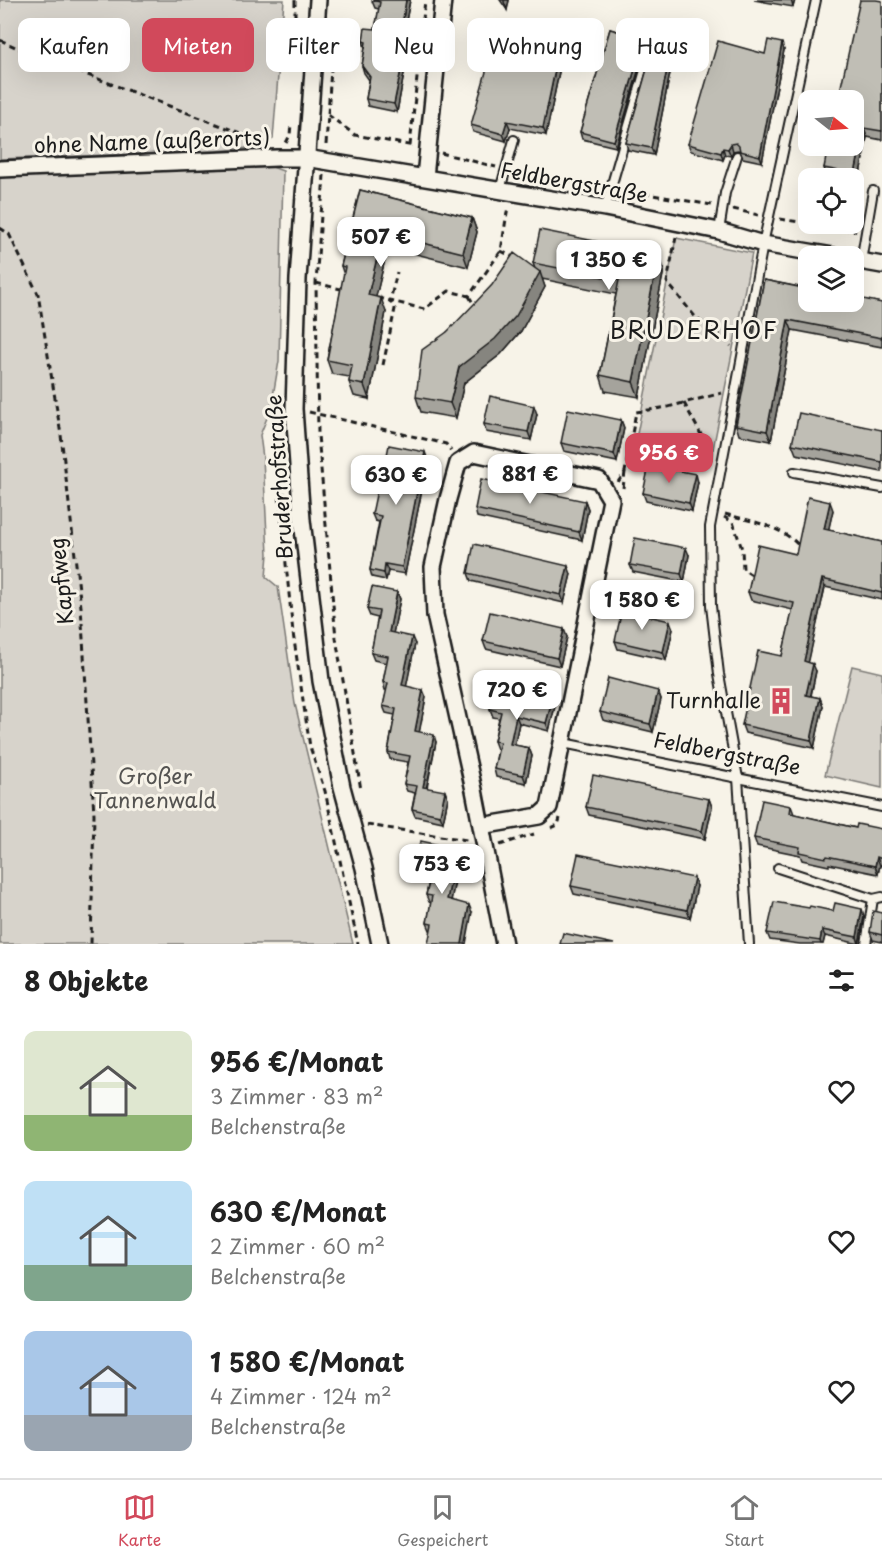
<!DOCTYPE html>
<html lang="de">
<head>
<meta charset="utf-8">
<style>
  body { margin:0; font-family:"Playpen Sans",sans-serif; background:#f2f2f2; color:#222; height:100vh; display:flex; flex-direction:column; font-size:22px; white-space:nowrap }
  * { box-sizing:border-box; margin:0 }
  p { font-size:20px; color:#767676 }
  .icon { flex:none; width:33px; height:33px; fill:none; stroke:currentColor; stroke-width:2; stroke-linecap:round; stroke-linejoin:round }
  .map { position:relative; height:944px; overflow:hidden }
  .side { display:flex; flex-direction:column; background:#fff; flex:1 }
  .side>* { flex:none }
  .top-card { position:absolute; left:18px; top:18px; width:846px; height:54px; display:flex; gap:12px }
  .needle { width:39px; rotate:107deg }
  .controls { position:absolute; left:798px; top:90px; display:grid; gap:12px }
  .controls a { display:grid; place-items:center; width:66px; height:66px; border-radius:12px; background:#fff; box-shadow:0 6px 24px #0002; font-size:30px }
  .price { position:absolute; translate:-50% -51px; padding:0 14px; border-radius:12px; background:#fff; color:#222; font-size:20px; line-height:39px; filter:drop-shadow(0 2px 3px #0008) }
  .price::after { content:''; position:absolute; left:50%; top:36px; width:18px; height:14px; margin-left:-9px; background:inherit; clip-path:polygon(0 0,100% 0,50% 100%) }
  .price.active { background:#d1495b; color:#fff }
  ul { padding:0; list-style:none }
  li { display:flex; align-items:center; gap:18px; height:150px; padding:0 24px }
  li span { display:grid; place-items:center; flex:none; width:168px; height:120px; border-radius:12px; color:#555 }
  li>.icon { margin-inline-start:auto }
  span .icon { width:72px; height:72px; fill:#fffc; stroke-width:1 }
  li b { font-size:26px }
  h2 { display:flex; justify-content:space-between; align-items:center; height:72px; padding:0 24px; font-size:26px }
  .chip { padding:0 21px; border-radius:12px; background:#fff; box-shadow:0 6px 24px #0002; font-size:21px; line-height:54px }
  .chip.active { background:#d1495b; color:#fff }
  .dock { display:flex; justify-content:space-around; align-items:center; height:84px; border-top:2px solid #e0e0e0; background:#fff; font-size:16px; color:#767676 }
  .dock a { display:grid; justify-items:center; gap:3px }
  .dock .active { color:#d1495b }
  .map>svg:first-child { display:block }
</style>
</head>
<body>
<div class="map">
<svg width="882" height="944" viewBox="0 0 882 944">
  <rect width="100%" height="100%" fill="#f7f3e8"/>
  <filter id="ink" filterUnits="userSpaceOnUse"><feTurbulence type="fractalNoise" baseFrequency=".0167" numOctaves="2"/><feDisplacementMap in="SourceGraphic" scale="12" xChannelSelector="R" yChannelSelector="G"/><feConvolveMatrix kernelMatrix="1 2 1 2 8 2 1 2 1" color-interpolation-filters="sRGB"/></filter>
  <g filter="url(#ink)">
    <g fill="#d7d3cb" stroke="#7a7874" stroke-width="1.5">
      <path d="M0,0H284L273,139L259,147L216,151L0,159Z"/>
      <path d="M272,167L283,171L279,361L271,408L260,435L263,458L268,554L266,577L278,587L295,704L353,944H0V177Z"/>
      <path d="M676,238L752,253L711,459L635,444Z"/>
      <path d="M852,666L882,673V788L825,775Z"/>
    </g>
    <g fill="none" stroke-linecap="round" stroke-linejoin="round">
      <defs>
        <g id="service">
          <path d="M500,190L514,140"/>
          <path d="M605,208L650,53"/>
          <path d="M719,231L725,193L737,156"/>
          <path d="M861,261L873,191"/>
          <path d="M794,472L882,488"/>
          <path d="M563,743L882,807"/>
          <path d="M778,868L873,899L866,944"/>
          <path d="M873,899L882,897"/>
          <path d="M749,944L738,778L719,674L711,606L710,527L763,244L816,0"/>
        </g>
        <g id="minor">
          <path d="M318,0L298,279L294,409L302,520L321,681L342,787L364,868L380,944"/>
          <path d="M0,169L277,158H306L605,208L719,231L763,244L833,256"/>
          <path d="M425,177L443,0"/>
          <path d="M854,260L882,265"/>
          <path d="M481,826L539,816L549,807L611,500L599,480L474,453L458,463L448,499L433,567L435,615L474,790L504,944"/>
        </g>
      </defs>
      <use href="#service" stroke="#1c1c1c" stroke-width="12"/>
      <use href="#minor" stroke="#1c1c1c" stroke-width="20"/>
      <g stroke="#1c1c1c" stroke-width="3" stroke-dasharray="6 4.5" stroke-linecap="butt">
        <path d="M295,0V24L299,36"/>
        <path d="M0,40L22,50L264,142"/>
        <path d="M328,115L355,135L414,146"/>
        <path d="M286,143L290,135L291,124"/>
        <path d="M326,145L332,53"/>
        <path d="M410,146L425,0"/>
        <path d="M441,153L496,167"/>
        <path d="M517,171L599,186"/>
        <path d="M324,175L316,283L318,435L336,638L361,790"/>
        <path d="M623,190L712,205"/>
        <path d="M733,209L758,215"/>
        <path d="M780,219L856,231"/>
        <path d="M0,228L9,234L38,294L61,435L81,607L94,814L91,944"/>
        <path d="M676,237L667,282L697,319L719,334L731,346"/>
        <path d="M501,251L515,258"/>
        <path d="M316,283L345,290"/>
        <path d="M469,296L476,308"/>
        <path d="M378,298L424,309L449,291L469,296L501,251L508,206"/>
        <path d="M383,365L395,309L390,301L397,272"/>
        <path d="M684,403L704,440L712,450"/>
        <path d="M309,412L446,444L451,451"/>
        <path d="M618,482L625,472L636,412L668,407L722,393"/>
        <path d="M623,488L625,472"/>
        <path d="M286,494L279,495L293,633L310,747L325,791L358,944"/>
        <path d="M725,514C750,521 783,526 800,547"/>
        <path d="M724,517L733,522L742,549L743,569L753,576"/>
        <path d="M367,825L467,840"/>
        <path d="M551,828L558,825L560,818"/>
        <path d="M500,845L534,834"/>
      </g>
      <use href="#service" stroke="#f7f3e8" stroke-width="8"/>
      <use href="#minor" stroke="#f7f3e8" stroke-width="15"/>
    </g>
    <g fill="#a5a39c" stroke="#1c1c1c" stroke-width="1.5">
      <path d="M410,0L405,26L408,33L405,50L407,57L397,112L368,106L366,99L369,80L364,73L362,66L365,48L363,41L375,29L379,9L375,8L372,1Z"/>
      <path d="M500,0H509L507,10Z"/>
      <path d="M754,0H795L793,7Z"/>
      <path d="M882,1V140L867,137L858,184L854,183V178H833L827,177L824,168Z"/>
      <path d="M610,29L656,42L674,35L676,42L654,155L628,150L626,143L653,48L651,47L644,51L616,147L582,139L580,132Z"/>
      <path d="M546,35L566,38L546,135L510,128L506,141L473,132L471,125Z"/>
      <path d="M784,50L762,162L743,158L740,151L738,150L733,151L731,156L725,155L723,160L691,151L688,144L765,54Z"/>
      <path d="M360,190L472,218L477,232L468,267L388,247L376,296L386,312L369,399L354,396L349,382L350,377L332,374L327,360L344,275L341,266Z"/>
      <path d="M533,263L664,269L639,397L605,391L600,375L616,294L542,279L545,287L521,331L501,354L464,383L456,418L421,412L416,397L447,332L535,269Z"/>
      <path d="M764,280L882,303V347L792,330L771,441L739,435L736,425Z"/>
      <path d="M537,414L531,440L486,432L484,424Z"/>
      <path d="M621,420L624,428L617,462L564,451L561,443Z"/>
      <path d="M882,430V472L796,454L792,444Z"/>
      <path d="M428,460L405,574L388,571L386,580L372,577L370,570L379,522L375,521L372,514L380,491Z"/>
      <path d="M698,482L692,511L646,501L643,493Z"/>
      <path d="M585,501L588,509L582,540L477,517L475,509Z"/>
      <path d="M833,510L828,530L882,542V600L825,587L808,662L816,671L811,696L820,698L823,706L814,748L745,733L742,725L782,656L793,610L751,600L748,592L796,554Z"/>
      <path d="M689,555L684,582L633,572L630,565Z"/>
      <path d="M468,573L571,574L564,603L471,581Z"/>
      <path d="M397,592L400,599L393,633L415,644L406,686L426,697L419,732L436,742L427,788L448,798L443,822L415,816L412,809L415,793L407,791L404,784L408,762L390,759L388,752L395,715L386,713L383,706L387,690H385L383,682L387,663L374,660L371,653L378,618L370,616L367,609Z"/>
      <path d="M673,629L666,660L618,649L615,641Z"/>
      <path d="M567,637L560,666L486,649L483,641Z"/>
      <path d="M658,691L661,699L653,732L603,720L600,712Z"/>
      <path d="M556,702L549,731L519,723L514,745L529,748L532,756L526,783L496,777L494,769L498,749H497L494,741L499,718L493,717L490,709Z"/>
      <path d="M709,799L712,807L705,839L589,815L586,807Z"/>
      <path d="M791,806L794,814L856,828L882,829V866L880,865L878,874L829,864V866L802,860L800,855L757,846L754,838Z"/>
      <path d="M460,856L451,900L472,912L430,930L427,923L431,903L429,902L426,895L430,877L418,875L416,868Z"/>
      <path d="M571,886H697L690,918L574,894Z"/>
      <path d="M833,911L864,916L859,944L825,936L823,944H800L770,940L767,933Z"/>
      <path d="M882,913V942L873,940L870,932Z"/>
    </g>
    <g fill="#86857f" stroke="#1c1c1c" stroke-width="1.5">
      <path d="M406,0H410L405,26L408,33L403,57L400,49L402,25Z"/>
      <path d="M504,0H509L507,10L504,2Z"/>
      <path d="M791,0H795L793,7Z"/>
      <path d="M563,31L566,38L546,135L543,128Z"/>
      <path d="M674,35L676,42L654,155L651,148Z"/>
      <path d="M782,43L784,50L762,162L760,156Z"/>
      <path d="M642,45L644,51L616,147L614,141Z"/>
      <path d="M405,50L407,57L397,112L394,104Z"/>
      <path d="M507,121L510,128L506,141L503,134Z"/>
      <path d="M864,128L867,137L858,184L855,174Z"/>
      <path d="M731,144L733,151L731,156L728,149Z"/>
      <path d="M723,148L725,155L723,160L721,153Z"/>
      <path d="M472,218L477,232L468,267L463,253Z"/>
      <path d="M383,233L388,247L373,309L368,295Z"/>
      <path d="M659,254L664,269L639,397L633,382Z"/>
      <path d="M540,272L545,287L521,331L501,354L464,383L456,418L450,403L459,367Z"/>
      <path d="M381,298L386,312L369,399L364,385Z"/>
      <path d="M788,320L792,330L771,441L767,431Z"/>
      <path d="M534,406L537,414L531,440L528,432Z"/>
      <path d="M621,420L624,428L617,462L614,454Z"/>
      <path d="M425,452L428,460L405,574L402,567Z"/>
      <path d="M696,474L698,482L692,511L689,503Z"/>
      <path d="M585,501L588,509L582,540L579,532Z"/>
      <path d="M830,502L833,510L827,537L824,529Z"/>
      <path d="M686,548L689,555L684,582L681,574Z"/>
      <path d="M385,564L388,571L386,580L384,573Z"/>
      <path d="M568,566L571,574L564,603L561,595Z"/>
      <path d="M822,579L825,587L807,669L804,661Z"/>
      <path d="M397,592L400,599L392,639L389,632Z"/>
      <path d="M670,621L673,629L666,660L663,652Z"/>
      <path d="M564,629L567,637L560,666L557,658Z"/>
      <path d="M412,637L415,644L405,693L402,685Z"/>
      <path d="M813,664L816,671L809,703L806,695Z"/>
      <path d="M423,690L426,697L418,739L415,731Z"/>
      <path d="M658,691L661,699L653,732L650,724Z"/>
      <path d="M554,694L556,702L549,731L546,723Z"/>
      <path d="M820,698L823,706L814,748L811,740Z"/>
      <path d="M516,716L519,723L513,752L510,744Z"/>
      <path d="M434,735L436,742L425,794L423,787Z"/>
      <path d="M529,748L532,756L526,783L523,775Z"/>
      <path d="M445,791L448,798L443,822L440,815Z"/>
      <path d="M709,799L712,807L705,839L702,831Z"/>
      <path d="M458,849L460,856L450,906L447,899Z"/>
      <path d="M877,857L880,865L878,874L875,866Z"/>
      <path d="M694,878L697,886L690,918L687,910Z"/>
      <path d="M469,905L472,912L466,944H462Z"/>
      <path d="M862,909L864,916L859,944L857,937Z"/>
      <path d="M822,930L825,936L823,944H821L820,941Z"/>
    </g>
    <g fill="#c0beb5" stroke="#1c1c1c" stroke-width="1.5">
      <path d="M372,0H406L402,25L405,26L400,49L405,50L394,104L366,99L370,77L362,66L366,42L363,41L365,28L375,29L380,2Z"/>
      <path d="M860,0H876L882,1V131L864,128L855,174L824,168L828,146H854V100H838Z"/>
      <path d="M500,22L546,35L547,28L563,31L543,128L507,121L503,134L471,125Z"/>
      <path d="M610,29L656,42L658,32L674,35L651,148L626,143L653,48L652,43L649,41L642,45L614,141L580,132Z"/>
      <path d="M768,40L782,43L760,156L740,151L739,146L736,143L731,144L728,149L723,148L721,153L688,144L718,41L765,54Z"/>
      <path d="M360,190L472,218L463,253L383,233L368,295L381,298L364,385L349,382L352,365L327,360L345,267L341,266Z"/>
      <path d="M540,230L659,254L633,382L600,375L619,280L533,263Z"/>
      <path d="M514,253L540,272L516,316L495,339L459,367L450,403L416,397L422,350L447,332L476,302L492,285Z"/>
      <path d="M764,280L808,289V302H854V297L882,303V338L788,320L767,431L736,425Z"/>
      <path d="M490,396L534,406L528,432L484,424Z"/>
      <path d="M568,409L621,420L614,454L561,443Z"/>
      <path d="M799,413L882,430V462L792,444Z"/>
      <path d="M389,445L425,452L402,567L385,564L384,573L370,570L381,516L372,514L377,490L380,491Z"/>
      <path d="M649,465L696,474L689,503L643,493Z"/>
      <path d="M481,479L585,501L579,532L475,509Z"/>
      <path d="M808,497L830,502L824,529L882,542V593L822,579L804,661L813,664L806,695L820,698L811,740L742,725L758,651L782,656L794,603L748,592L758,545L796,554Z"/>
      <path d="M635,538L686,548L681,574L630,565Z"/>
      <path d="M474,544L568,566L561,595L468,573Z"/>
      <path d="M372,587L397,592L389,632L412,637L402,685L423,690L415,731L434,735L423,787L445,791L440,815L412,809L417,786L404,784L410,756L388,752L396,709L383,706L388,683L383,682L388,656L371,653L379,611L367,609Z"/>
      <path d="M622,610L670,621L663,652L615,641Z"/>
      <path d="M490,612L564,629L557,658L483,641Z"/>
      <path d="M608,678L658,691L650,724L600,712Z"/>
      <path d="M498,680L554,694L546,723L516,716L510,744L529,748L523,775L494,769L500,742L494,741L501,712L490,709Z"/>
      <path d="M593,775L709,799L702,831L586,807Z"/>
      <path d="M762,800L791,806L790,813L856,828L857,824L882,829V859L877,857L875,866L827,856L826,858L799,852L800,847L754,838Z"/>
      <path d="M421,841L458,849L447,899L469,905L462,944H428L432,924L427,923L432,896L426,895L432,871L416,868Z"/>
      <path d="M578,854L694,878L687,910L571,886Z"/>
      <path d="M774,902L809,908L810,906L833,911L835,903L862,909L857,937L822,930L820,941L767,933Z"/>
      <path d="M873,911L882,913V935L870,932Z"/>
      <path d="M563,933L614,944H560Z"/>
    </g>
  </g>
  <defs>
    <symbol id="building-bare" viewBox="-9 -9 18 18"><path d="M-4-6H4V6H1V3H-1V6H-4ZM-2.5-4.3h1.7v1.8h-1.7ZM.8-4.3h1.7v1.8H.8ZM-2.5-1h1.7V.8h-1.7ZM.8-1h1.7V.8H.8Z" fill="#d1495b" stroke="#f7f3e8" stroke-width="2.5" paint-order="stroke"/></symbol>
  </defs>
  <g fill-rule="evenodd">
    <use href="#building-bare" x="762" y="682" width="38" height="38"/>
  </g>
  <g text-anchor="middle" stroke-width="6" stroke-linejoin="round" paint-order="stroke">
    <g font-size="21" fill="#1c1c1c" stroke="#f7f3e8">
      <text transform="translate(152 142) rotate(-2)" y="7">ohne Name (außerorts)</text>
      <text transform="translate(574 183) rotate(10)" y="7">Feldbergstraße</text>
      <text transform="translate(280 477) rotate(-94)" y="7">Bruderhofstraße</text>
      <text transform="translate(62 581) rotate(-96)" y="7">Kapfweg</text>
      <text transform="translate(727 754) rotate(11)" y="7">Feldbergstraße</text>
    </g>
    <g font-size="21" fill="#1c1c1c" stroke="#f7f3e8" text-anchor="end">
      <text x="761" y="708">Turnhalle</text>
    </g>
    <g font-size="21" fill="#545351" stroke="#f7f3e8">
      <text x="155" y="784">Großer<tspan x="155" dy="24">Tannenwald</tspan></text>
    </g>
    <g font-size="24" letter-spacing="1.5" fill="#1c1c1c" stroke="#f7f3e8">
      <text x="694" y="339">BRUDERHOF</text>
    </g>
  </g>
</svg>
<div class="controls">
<a><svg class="needle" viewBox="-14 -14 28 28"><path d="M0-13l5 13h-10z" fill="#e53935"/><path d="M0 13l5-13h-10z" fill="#767676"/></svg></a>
<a><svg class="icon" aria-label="locate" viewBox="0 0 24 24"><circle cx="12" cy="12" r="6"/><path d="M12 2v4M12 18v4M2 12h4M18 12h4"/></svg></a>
<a><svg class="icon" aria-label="layers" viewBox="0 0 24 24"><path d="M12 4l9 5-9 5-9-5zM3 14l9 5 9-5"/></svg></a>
</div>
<b class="price" style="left:381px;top:268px">507 €</b>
<b class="price" style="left:609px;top:291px">1 350 €</b>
<b class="price active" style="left:669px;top:484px">956 €</b>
<b class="price" style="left:530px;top:505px">881 €</b>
<b class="price" style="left:396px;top:506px">630 €</b>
<b class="price" style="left:642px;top:631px">1 580 €</b>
<b class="price" style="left:517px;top:721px">720 €</b>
<b class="price" style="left:442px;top:895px">753 €</b>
<div class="top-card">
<a class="chip">Kaufen</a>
<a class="chip active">Mieten</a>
<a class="chip">Filter</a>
<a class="chip">Neu</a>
<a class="chip">Wohnung</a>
<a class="chip">Haus</a>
</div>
</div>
<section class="side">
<h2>8 Objekte<svg class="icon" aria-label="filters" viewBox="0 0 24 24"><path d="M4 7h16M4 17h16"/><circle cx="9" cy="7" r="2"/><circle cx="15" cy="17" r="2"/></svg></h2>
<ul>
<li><span style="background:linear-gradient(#dfe7d0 70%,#8fb573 0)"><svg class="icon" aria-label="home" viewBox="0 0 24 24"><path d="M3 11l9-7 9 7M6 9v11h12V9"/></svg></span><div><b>956 €/Monat</b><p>3 Zimmer · 83 m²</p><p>Belchenstraße</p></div><svg class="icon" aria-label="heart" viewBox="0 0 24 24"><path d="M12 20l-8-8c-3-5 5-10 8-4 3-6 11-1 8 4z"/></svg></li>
<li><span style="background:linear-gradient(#bfe0f5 70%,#7fa58c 0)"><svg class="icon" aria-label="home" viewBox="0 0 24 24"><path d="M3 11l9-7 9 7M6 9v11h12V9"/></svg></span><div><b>630 €/Monat</b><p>2 Zimmer · 60 m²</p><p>Belchenstraße</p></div><svg class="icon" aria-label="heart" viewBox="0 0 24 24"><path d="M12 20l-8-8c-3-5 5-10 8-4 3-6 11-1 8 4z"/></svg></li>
<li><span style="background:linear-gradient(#a9c7e8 70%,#9aa5b1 0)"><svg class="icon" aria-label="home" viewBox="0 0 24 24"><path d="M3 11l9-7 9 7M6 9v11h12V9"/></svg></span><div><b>1 580 €/Monat</b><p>4 Zimmer · 124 m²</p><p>Belchenstraße</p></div><svg class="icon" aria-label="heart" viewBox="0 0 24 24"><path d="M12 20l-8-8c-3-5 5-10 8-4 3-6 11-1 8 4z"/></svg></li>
</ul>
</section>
<nav class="dock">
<a class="active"><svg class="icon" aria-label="map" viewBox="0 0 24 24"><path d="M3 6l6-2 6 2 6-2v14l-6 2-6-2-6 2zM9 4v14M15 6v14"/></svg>Karte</a>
<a><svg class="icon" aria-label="saved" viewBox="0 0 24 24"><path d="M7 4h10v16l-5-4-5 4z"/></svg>Gespeichert</a>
<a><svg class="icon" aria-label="home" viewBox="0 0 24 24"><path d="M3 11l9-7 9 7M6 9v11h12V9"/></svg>Start</a>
</nav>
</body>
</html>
